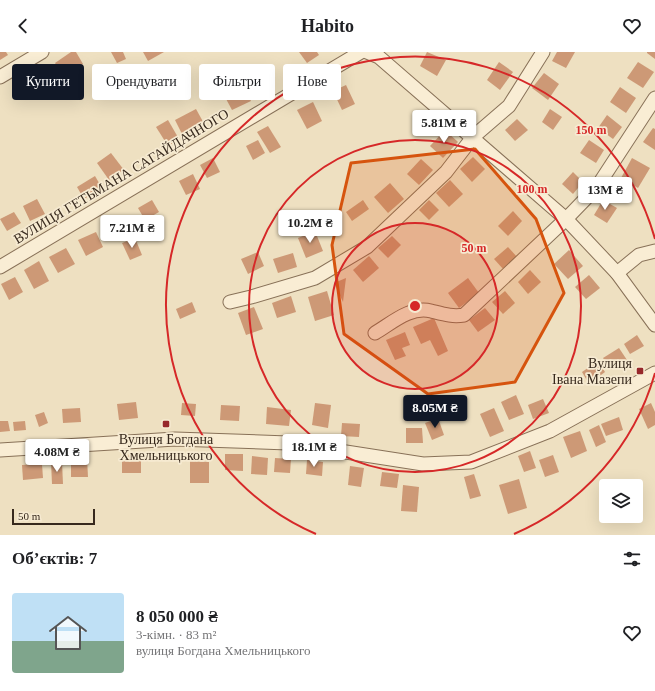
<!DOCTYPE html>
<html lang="uk">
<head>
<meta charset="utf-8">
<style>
  body { margin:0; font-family:"Times New Roman",serif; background:#f2f2f2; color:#202124; height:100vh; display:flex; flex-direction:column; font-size:15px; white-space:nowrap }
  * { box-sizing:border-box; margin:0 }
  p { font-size:13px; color:#757577 }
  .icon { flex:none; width:22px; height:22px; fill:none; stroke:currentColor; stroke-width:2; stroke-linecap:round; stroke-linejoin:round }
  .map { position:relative; height:483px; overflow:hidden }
  .details { display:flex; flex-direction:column; background:#fff; flex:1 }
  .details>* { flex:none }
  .guide { position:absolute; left:12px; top:12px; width:400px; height:36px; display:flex; gap:8px }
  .fabs { position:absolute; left:599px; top:427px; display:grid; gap:8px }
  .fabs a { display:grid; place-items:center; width:44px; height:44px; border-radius:4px; background:#fff; box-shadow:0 4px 16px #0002; font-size:20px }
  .scale { position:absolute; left:12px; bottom:10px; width:83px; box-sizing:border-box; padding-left:4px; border:2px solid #37291d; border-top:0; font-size:11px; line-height:14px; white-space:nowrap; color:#37291d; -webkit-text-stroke:3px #f6ead1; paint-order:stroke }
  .price { position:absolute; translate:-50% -34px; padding:0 9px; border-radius:4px; background:#fff; color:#222; font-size:13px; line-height:26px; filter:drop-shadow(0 1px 2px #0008) }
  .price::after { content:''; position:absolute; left:50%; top:24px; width:12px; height:9px; margin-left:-6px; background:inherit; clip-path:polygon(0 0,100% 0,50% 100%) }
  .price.active { background:#111827; color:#fff }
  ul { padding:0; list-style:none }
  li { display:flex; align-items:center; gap:12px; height:100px; padding:0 12px }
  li+li { border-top:1px solid #e0e0e0 }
  li span { display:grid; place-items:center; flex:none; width:112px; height:80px; border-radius:4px; color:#555 }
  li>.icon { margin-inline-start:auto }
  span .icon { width:48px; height:48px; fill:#fffc; stroke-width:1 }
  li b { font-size:17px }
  h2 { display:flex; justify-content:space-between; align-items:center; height:48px; padding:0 12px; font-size:17px }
  .pill { padding:0 14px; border-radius:4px; background:#fff; box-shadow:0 4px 16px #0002; font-size:14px; line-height:36px }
  .pill.active { background:#111827; color:#fff }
  header { display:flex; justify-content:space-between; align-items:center; height:52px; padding:0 12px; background:#fff; font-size:18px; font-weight:800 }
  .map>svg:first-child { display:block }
</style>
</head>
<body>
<header><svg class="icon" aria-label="back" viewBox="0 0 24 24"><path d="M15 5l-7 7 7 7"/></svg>Habito<svg class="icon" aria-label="heart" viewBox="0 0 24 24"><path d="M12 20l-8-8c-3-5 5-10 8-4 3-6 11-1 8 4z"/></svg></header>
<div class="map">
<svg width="655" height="483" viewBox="0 0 655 483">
  <rect width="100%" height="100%" fill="#eee0c1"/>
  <g fill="#cd9976">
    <path d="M0,0H6L8,3L0,8Z"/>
    <path d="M71,0H76L83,12L64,25L55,11Z"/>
    <path d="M111,0H123L126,7L117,11Z"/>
    <path d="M143,0H164L148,9Z"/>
    <path d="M299,0H317L319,3L307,11Z"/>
    <path d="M427,0L446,8L437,24L420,14Z"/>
    <path d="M557,0H575L566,16L552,9Z"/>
    <path d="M647,0H655V7L647,1Z"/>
    <path d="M499,10L513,20L500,38L487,28Z"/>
    <path d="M638,10L654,20L643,36L627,26Z"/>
    <path d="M544,21L559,32L548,48L532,36Z"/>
    <path d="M346,33L355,52L342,58L333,39Z"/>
    <path d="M244,35L251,49L232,58L225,45Z"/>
    <path d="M620,35L636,46L626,61L610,50Z"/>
    <path d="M313,50L322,69L307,77L297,58Z"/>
    <path d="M196,57L206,75L184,86L175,68Z"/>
    <path d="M550,57L562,65L553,78L542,70Z"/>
    <path d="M607,63L622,75L613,87L598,76Z"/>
    <path d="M517,67L528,78L515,89L505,78Z"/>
    <path d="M168,68L179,87L168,94L156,75Z"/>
    <path d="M268,74L281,95L270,101L257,80Z"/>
    <path d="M653,76L655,77V98L643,90Z"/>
    <path d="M445,78L458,90L443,106L430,94Z"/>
    <path d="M258,88L265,101L253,108L246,94Z"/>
    <path d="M589,88L604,98L596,111L580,101Z"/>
    <path d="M111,101L124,118L109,128L97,111Z"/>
    <path d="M473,105L485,117L472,130L460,117Z"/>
    <path d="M213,106L220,120L207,126L200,113Z"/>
    <path d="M632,106L650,116L638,136L621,126Z"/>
    <path d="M421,107L433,118L419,133L407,122Z"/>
    <path d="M573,120L583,130L573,142L562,132Z"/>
    <path d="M193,122L200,137L186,143L179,129Z"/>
    <path d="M95,124L102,136L84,147L77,135Z"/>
    <path d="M450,128L463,142L449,155L436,141Z"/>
    <path d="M390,131L404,147L388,161L374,145Z"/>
    <path d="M37,147L45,162L30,169L23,154Z"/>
    <path d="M152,148L159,160L145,168L138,156Z"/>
    <path d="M363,148L369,157L352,169L346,160Z"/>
    <path d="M429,148L439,158L429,168L419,158Z"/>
    <path d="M603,148L617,156L607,171L594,163Z"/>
    <path d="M513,159L522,169L508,184L498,174Z"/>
    <path d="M14,160L21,171L7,179L0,167Z"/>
    <path d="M315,179L323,199L306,206L298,186Z"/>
    <path d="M96,180L103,195L86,204L78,188Z"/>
    <path d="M392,184L401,193L388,206L378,196Z"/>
    <path d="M135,186L142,203L130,208L122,191Z"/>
    <path d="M508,195L518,206L504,218L494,207Z"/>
    <path d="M66,196L75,212L58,221L49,205Z"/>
    <path d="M569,198L583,214L568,227L554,212Z"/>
    <path d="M258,200L264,214L248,222L241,207Z"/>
    <path d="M293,201L297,215L278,221L273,207Z"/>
    <path d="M369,204L379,216L363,230L353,218Z"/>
    <path d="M39,209L49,229L34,237L24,218Z"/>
    <path d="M530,218L541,230L528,242L518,230Z"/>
    <path d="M589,223L600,236L586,247L575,235Z"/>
    <path d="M15,225L23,240L9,248L1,232Z"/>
    <path d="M346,226L343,250L334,231Z"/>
    <path d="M468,226L479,241L459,256L448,241Z"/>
    <path d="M327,239L334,263L315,269L308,245Z"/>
    <path d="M505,239L515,251L503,262L492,250Z"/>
    <path d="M291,244L296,260L277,266L272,251Z"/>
    <path d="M192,250L196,260L180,267L176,257Z"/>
    <path d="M254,255L263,277L246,283L238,261Z"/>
    <path d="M485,256L495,268L478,280L469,268Z"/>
    <path d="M434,266L448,299L438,304L430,288L421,292L413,275Z"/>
    <path d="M405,280L410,293L402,296L406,304L395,308L386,288Z"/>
    <path d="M637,283L644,294L630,302L624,292Z"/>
    <path d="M619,296L627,308L611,318L603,306Z"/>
    <path d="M598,309L605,320L589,332L582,320Z"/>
    <path d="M516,343L524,362L509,368L501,350Z"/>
    <path d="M543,347L549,361L533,367L528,353Z"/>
    <path d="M136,350L138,366L119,368L117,352Z"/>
    <path d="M182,351L196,352L195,364L181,363Z"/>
    <path d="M315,351L331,353L328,376L312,373Z"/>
    <path d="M651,351L655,360V373L648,377L639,357Z"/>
    <path d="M221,353L240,354L239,369L220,368Z"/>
    <path d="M267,355L291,358L289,374L266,372Z"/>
    <path d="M80,356L81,370L63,371L62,357Z"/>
    <path d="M494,356L504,379L490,385L480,362Z"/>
    <path d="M44,360L48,371L39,375L35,363Z"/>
    <path d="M619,365L623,378L606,384L601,372Z"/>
    <path d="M438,366L444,383L432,388L425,371Z"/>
    <path d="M0,369H8L10,379L0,380Z"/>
    <path d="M25,369L26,378L14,379L13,370Z"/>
    <path d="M342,371L360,372L359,385L341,384Z"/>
    <path d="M599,373L606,390L596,395L589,378Z"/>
    <path d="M406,376H422L423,391H406Z"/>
    <path d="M580,379L587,399L571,406L563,385Z"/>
    <path d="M530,399L536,416L524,420L518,404Z"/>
    <path d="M225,402H243V419L225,418Z"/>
    <path d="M141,403V421H122V404Z"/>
    <path d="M553,403L559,420L545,425L539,408Z"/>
    <path d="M252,404L268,406L267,423L251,422Z"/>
    <path d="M87,406L88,425H71V407Z"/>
    <path d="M275,406L291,407L290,421L274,420Z"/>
    <path d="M307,408L323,410L322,424L306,422Z"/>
    <path d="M190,409L209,410V431H190Z"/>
    <path d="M51,410H62L63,432H52Z"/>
    <path d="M42,412L43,426L23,428L22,413Z"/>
    <path d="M350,414L364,416L361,435L348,433Z"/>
    <path d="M382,420L399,422L397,436L380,434Z"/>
    <path d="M474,422L481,444L470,447L464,425Z"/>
    <path d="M519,427L527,456L508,462L499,433Z"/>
    <path d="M403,433L419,435L417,460L401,459Z"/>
  </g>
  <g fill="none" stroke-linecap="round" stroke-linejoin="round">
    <defs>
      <g id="minor">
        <path d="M367,0L379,5L566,167L617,221L655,273"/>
        <path d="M0,25L42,0"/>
        <path d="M0,215L361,0"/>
        <path d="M617,221L639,203L655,199"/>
        <path d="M230,250L251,245L315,226L367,195L446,120L473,85L509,54L543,0"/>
        <path d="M375,281C392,271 410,254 431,259C443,262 452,265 464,263L566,167L597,135L655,46"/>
        <path d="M0,398L175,387L288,391L423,412L471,410L550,379L655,321"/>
      </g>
    </defs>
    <use href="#minor" stroke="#887158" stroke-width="15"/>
    <use href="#minor" stroke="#f9edd4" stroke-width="13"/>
  </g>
  <path fill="#d6540e" fill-opacity="0.2" stroke="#d6540e" stroke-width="3" stroke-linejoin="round" d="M475,97L536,167L564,241L515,330L428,342L344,282L332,193L351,111Z"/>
  <circle cx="415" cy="254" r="83" fill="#d62828" fill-opacity=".12"/>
  <g fill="none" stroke="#d62828" stroke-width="2">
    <circle cx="415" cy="254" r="83"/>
    <circle cx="415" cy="254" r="166"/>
    <path d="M655 321A249 249 0 0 1 514 482M316 482A249 249 0 1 1 655 187"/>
  </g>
  <g fill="#97282b" stroke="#f6ead1" stroke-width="1.5">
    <rect x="636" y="315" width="8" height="8" rx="2"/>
    <rect x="162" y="368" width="8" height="8" rx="2"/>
  </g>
  <g text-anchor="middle" stroke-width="3.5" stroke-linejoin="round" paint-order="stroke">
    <g font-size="14" fill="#37291d" stroke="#f6ead1">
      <text transform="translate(121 124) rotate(-31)" y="5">ВУЛИЦЯ ГЕТЬМАНА САГАЙДАЧНОГО</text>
    </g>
    <g font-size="14" fill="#37291d" stroke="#f6ead1" text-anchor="end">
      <text x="632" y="316">Вулиця<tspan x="632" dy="16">Івана Мазепи</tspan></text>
      <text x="166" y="392" text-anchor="middle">Вулиця Богдана<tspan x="166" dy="16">Хмельницького</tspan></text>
    </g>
  </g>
  <circle cx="415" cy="254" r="6" fill="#d62828" stroke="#f6ead1" stroke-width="2"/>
  <g font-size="12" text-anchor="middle" font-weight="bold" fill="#d62828" stroke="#f6ead1" stroke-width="3.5" stroke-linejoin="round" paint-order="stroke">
    <text x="591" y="82">150 m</text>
    <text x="532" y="141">100 m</text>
    <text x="474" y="200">50 m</text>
  </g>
</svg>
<div class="fabs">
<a><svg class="icon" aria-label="layers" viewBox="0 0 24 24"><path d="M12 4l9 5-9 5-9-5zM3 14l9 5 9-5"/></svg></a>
</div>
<div class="scale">50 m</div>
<b class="price" style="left:444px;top:92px">5.81M ₴</b>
<b class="price" style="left:605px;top:159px">13M ₴</b>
<b class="price" style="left:310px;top:192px">10.2M ₴</b>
<b class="price" style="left:132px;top:197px">7.21M ₴</b>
<b class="price active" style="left:435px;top:377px">8.05M ₴</b>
<b class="price" style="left:314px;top:416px">18.1M ₴</b>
<b class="price" style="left:57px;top:421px">4.08M ₴</b>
<div class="guide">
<a class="pill active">Купити</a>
<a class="pill">Орендувати</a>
<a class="pill">Фільтри</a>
<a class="pill">Нове</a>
</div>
</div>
<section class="details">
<h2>Об’єктів: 7<svg class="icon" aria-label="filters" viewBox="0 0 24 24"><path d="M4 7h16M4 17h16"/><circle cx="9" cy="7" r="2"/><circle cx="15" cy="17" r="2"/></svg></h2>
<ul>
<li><span style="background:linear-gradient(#bfe0f5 60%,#7fa58c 0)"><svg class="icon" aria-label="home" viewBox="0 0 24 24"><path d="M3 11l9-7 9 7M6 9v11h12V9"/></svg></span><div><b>8 050 000 ₴</b><p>3-кімн. · 83 m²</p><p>вулиця Богдана Хмельницького</p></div><svg class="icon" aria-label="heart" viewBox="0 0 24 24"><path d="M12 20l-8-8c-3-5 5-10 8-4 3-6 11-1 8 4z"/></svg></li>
</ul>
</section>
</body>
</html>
